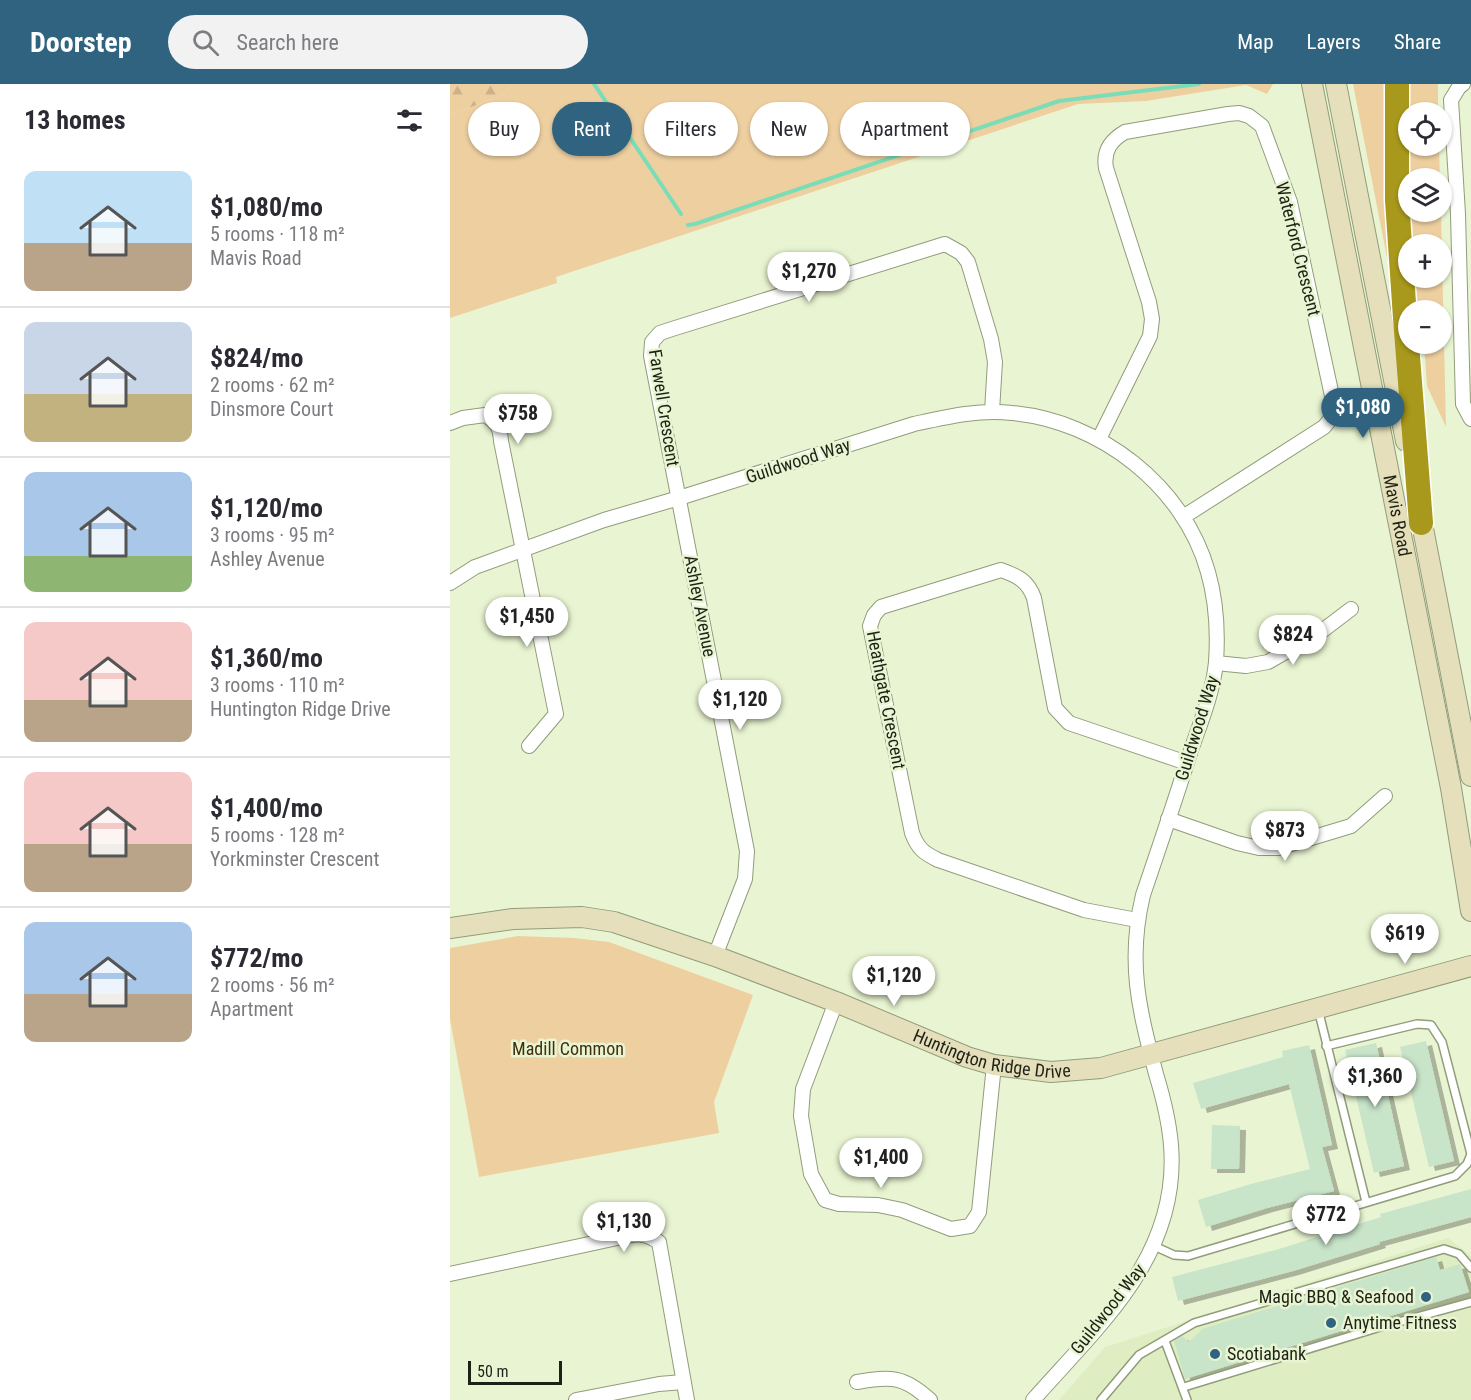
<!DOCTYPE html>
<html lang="en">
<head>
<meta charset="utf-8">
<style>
  body { margin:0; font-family:"Roboto Condensed",sans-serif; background:#f2f2f3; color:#2b2b33; height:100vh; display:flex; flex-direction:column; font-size:22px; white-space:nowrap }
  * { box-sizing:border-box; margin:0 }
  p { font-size:20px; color:#7c7c81 }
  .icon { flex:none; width:33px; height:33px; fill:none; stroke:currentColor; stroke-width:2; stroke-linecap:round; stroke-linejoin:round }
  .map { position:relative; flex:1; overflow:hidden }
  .details { display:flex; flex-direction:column; background:#fff; width:450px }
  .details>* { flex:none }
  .top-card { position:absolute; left:18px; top:18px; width:570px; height:54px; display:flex; gap:12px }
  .tools { position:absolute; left:948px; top:18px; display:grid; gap:12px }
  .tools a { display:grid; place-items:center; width:54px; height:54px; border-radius:50%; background:#fff; box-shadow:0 2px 4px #0004; font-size:30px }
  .scale { position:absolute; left:18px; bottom:15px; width:94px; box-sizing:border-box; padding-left:6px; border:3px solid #1e2216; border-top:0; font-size:16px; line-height:21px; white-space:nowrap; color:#1e2216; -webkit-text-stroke:4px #e9f5d2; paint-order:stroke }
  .price { position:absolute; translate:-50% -51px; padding:0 14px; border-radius:21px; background:#fff; color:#222; font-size:20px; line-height:39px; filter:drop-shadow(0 2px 3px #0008) }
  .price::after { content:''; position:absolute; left:50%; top:36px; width:18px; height:14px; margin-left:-9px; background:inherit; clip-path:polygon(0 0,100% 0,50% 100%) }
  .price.current { background:#2f637f; color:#fff }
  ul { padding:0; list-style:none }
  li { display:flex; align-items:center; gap:18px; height:150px; padding:0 24px }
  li+li { border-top:2px solid #e1e1e2 }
  li span { display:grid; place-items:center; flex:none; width:168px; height:120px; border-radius:12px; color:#555 }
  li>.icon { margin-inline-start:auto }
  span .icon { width:72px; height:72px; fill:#fffc; stroke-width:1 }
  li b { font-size:26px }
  h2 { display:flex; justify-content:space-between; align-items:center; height:72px; padding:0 24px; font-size:26px }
  .chip { padding:0 21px; border-radius:27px; background:#fff; box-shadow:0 2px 4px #0004; font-size:21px; line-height:54px }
  .chip.current { background:#2f637f; color:#fff }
  header { display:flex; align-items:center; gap:36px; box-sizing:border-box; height:84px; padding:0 30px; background:#2f637f; color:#fff }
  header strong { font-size:28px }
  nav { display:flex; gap:33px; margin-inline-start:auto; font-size:21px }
  .search { width:420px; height:54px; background:#f2f2f3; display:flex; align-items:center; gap:15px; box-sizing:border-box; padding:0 21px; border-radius:33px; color:#7c7c81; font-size:22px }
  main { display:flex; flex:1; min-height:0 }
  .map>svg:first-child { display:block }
</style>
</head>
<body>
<header>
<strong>Doorstep</strong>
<div class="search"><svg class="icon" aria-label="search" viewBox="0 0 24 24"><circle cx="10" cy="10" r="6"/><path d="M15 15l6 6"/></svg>Search here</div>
<nav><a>Map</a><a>Layers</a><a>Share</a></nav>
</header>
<main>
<section class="details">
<h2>13 homes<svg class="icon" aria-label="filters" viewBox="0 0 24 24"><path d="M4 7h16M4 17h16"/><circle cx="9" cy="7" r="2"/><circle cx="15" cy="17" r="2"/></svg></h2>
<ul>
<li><span style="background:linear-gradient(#bfe0f5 60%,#b9a48a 0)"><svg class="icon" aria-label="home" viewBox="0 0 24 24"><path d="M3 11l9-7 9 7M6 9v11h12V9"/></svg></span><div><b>$1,080/mo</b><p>5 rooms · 118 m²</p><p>Mavis Road</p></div></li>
<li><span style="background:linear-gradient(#c9d6e8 60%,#c2b280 0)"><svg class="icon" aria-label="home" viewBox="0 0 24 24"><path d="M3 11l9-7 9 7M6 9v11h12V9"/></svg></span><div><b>$824/mo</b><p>2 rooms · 62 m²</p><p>Dinsmore Court</p></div></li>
<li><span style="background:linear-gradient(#a9c7e8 70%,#8fb573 0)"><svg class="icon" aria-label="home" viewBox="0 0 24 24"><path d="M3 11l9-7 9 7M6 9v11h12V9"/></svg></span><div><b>$1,120/mo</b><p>3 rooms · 95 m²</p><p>Ashley Avenue</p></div></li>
<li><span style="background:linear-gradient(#f6c9c9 65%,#b9a48a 0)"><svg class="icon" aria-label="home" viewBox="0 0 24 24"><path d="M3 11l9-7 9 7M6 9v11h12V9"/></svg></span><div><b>$1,360/mo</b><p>3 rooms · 110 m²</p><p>Huntington Ridge Drive</p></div></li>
<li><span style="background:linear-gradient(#f6c9c9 60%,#b9a48a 0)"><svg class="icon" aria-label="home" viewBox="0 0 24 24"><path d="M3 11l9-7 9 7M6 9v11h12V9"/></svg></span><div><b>$1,400/mo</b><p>5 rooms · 128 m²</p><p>Yorkminster Crescent</p></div></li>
<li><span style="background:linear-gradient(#a9c7e8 60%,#b9a48a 0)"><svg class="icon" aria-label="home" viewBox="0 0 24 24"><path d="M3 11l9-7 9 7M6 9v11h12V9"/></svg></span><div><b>$772/mo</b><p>2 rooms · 56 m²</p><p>Apartment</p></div></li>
</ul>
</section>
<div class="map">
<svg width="1021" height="1316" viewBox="0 0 1021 1316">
  <defs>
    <pattern id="forest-firs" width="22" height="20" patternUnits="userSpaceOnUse" patternTransform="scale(1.5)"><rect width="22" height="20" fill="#eecfa0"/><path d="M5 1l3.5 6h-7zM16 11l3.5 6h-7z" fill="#ccb189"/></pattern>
    <filter id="shadow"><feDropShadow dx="6" dy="4" stdDeviation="0" flood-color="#0004"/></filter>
  </defs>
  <rect width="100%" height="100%" fill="#e9f5d2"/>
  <path fill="#deedc2" d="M998,1154L1021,1172V1316H609L655,1263Z"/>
  <g fill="#eecfa0">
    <path d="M63,0H823L817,10L796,1L696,17L628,20L106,193L107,199L0,234V31L53,11Z"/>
    <path d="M903,0H940L944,209Z"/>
    <path d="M956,0H988V28H958V62H989L990,94H958Z"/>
    <path d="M960,128H991L996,343L977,302L974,260H992V226H966L964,194H992V160H962Z"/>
    <path d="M68,852L124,854L159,858L303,911L264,1018L269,1049L29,1093L0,935V864Z"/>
  </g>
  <path fill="url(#forest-firs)" d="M0,0H63L53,11L0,31Z"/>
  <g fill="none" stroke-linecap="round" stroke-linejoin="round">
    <g stroke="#7addb8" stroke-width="4">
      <path d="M144,0L231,130"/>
      <path d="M238,141L245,140L609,17L749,0"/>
    </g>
  </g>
  <g fill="#c8e4c9" filter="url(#shadow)">
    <path d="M976,957L1004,1077L979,1083L950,963Z"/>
    <path d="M926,959L954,1082L924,1089L895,966Z"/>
    <path d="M859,961L882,1061L872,1063L884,1107L817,1124L756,1143L748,1116L801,1100L860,1085L839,1000L751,1025L743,999L833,973L832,967Z"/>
    <path d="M762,1041L790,1042L789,1085H761Z"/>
    <path d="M1021,1105V1133L929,1158L930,1160L843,1187L728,1217L722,1193L829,1165L931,1133L930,1130Z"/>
    <path d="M986,1173L990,1186L1010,1180L1019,1208L735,1295L724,1257L732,1252L739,1258L752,1245Z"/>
  </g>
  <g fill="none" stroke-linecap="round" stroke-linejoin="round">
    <defs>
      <g id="lane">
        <path d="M868,925L916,1118"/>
        <path d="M704,1162L724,1171L738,1172L1005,1092L1017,1080L1021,1070L992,958L981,941L967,940L876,962"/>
        <path d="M715,1257L737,1316"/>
        <path d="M734,1303L927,1244L1021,1218"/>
        <path d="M651,1316L689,1271L744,1239L994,1165L1009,1170L1021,1184"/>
      </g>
      <g id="street">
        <path d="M1013,0L1009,3L1001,16L1008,130L1013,320L1021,335"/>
        <path d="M0,339L13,334L35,331C47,338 50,343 51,357L106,630L79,662"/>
        <path d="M649,355L700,252L702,235L699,218L656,84C653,67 661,56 675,48L778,30L789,29L799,32L812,42L840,118L884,321L883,332L874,343L733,433"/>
        <path d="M0,499L25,483L154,436L229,414L464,340C496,333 529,325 562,329C650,337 734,402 758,488C766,516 768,549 766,578C763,609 750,640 740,669C725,717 709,764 693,811C677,878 689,925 706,990C713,1013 719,1037 721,1061C730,1171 650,1240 583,1316"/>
        <path d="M766,579L796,582L818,578L872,547L901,525"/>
        <path d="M718,735L787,759L809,764H828L901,742L935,712"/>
        <path d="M687,836L634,826L488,776C474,769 468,765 462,749L420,542L424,531L431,523L551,486C568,492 578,497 584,514L605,624L619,639L737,679"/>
        <path d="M265,872L295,795L297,767L201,272L202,258L210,249L222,245L495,160L511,169L518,178L541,255L545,278L542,327"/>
        <path d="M386,918L353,1005L351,1032L361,1090L375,1116L389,1120L428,1121L452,1126L501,1145L520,1142L529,1128L544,981"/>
        <path d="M0,1190L181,1151C193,1149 199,1152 209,1158L237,1316"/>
        <path d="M407,1298C441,1292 454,1292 480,1316"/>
        <path d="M126,1316L209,1300L233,1298"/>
      </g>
      <g id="secondary">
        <path id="s1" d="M862,0L1001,704L1021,827"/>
        <path d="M886,0L956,357"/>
        <path d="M969,424L1021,692"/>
        <path id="s2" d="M0,844L63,835L132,833L164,838L265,872L386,918L517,973L544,981L601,988L651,984L1021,882"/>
      </g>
      <path id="highway" d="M947,0V116L955,234L971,439"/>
    </defs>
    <use href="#lane" stroke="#909c7b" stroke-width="10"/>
    <use href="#street" stroke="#909c7b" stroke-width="16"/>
    <use href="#secondary" stroke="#909c7b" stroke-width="22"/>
    <use href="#highway" stroke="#fff" stroke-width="27"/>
    <use href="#lane" stroke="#fff" stroke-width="7"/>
    <use href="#street" stroke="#fff" stroke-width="14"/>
    <use href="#secondary" stroke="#e5e0bb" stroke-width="20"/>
    <use href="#highway" stroke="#a8981b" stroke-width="24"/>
  </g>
  <g fill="#2f637f" stroke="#e9f5d2" stroke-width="2">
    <circle cx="976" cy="1213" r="6"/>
    <circle cx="881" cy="1239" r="6"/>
    <circle cx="765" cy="1270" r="6"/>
  </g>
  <g text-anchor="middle" stroke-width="5" stroke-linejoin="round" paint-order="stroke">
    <g font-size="18" fill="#1e2216" stroke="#e9f5d2">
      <text transform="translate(848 165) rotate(76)" y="6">Waterford Crescent</text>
      <text transform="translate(214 324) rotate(81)" y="6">Farwell Crescent</text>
      <text transform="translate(348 377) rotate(-18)" y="6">Guildwood Way</text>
      <text dy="6" stroke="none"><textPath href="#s1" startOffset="440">Mavis Road</textPath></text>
      <text transform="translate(250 522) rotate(79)" y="6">Ashley Avenue</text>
      <text transform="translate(436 616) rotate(79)" y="6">Heathgate Crescent</text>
      <text transform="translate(747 644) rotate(-73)" y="6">Guildwood Way</text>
      <text dy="6" stroke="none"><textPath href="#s2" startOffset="567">Huntington Ridge Drive</textPath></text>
      <text transform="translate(658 1225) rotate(-52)" y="6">Guildwood Way</text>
    </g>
    <g font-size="18" fill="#412f0d" stroke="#e9f5d2">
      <text x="118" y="971">Madill Common</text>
    </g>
    <g font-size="18" fill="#1e2216" stroke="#e9f5d2" text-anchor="start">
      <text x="964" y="1219" text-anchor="end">Magic BBQ &amp; Seafood</text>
      <text x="893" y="1245">Anytime Fitness</text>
      <text x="777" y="1276">Scotiabank</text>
    </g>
  </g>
</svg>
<div class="tools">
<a><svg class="icon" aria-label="locate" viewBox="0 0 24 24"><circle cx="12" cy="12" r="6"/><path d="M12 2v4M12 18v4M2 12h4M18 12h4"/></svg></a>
<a><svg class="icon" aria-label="layers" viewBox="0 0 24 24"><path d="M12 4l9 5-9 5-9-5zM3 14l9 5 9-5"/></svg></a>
<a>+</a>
<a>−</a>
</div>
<div class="scale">50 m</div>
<b class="price" style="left:359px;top:219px">$1,270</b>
<b class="price current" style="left:913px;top:355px">$1,080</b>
<b class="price" style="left:68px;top:361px">$758</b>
<b class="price" style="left:77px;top:564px">$1,450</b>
<b class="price" style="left:843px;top:582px">$824</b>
<b class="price" style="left:290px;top:647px">$1,120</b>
<b class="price" style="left:835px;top:778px">$873</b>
<b class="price" style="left:955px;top:881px">$619</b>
<b class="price" style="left:444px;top:923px">$1,120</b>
<b class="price" style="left:925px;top:1024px">$1,360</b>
<b class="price" style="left:431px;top:1105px">$1,400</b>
<b class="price" style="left:876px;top:1162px">$772</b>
<b class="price" style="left:174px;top:1169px">$1,130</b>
<div class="top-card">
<a class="chip">Buy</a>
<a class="chip current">Rent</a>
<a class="chip">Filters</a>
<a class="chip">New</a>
<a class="chip">Apartment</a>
</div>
</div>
</main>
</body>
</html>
